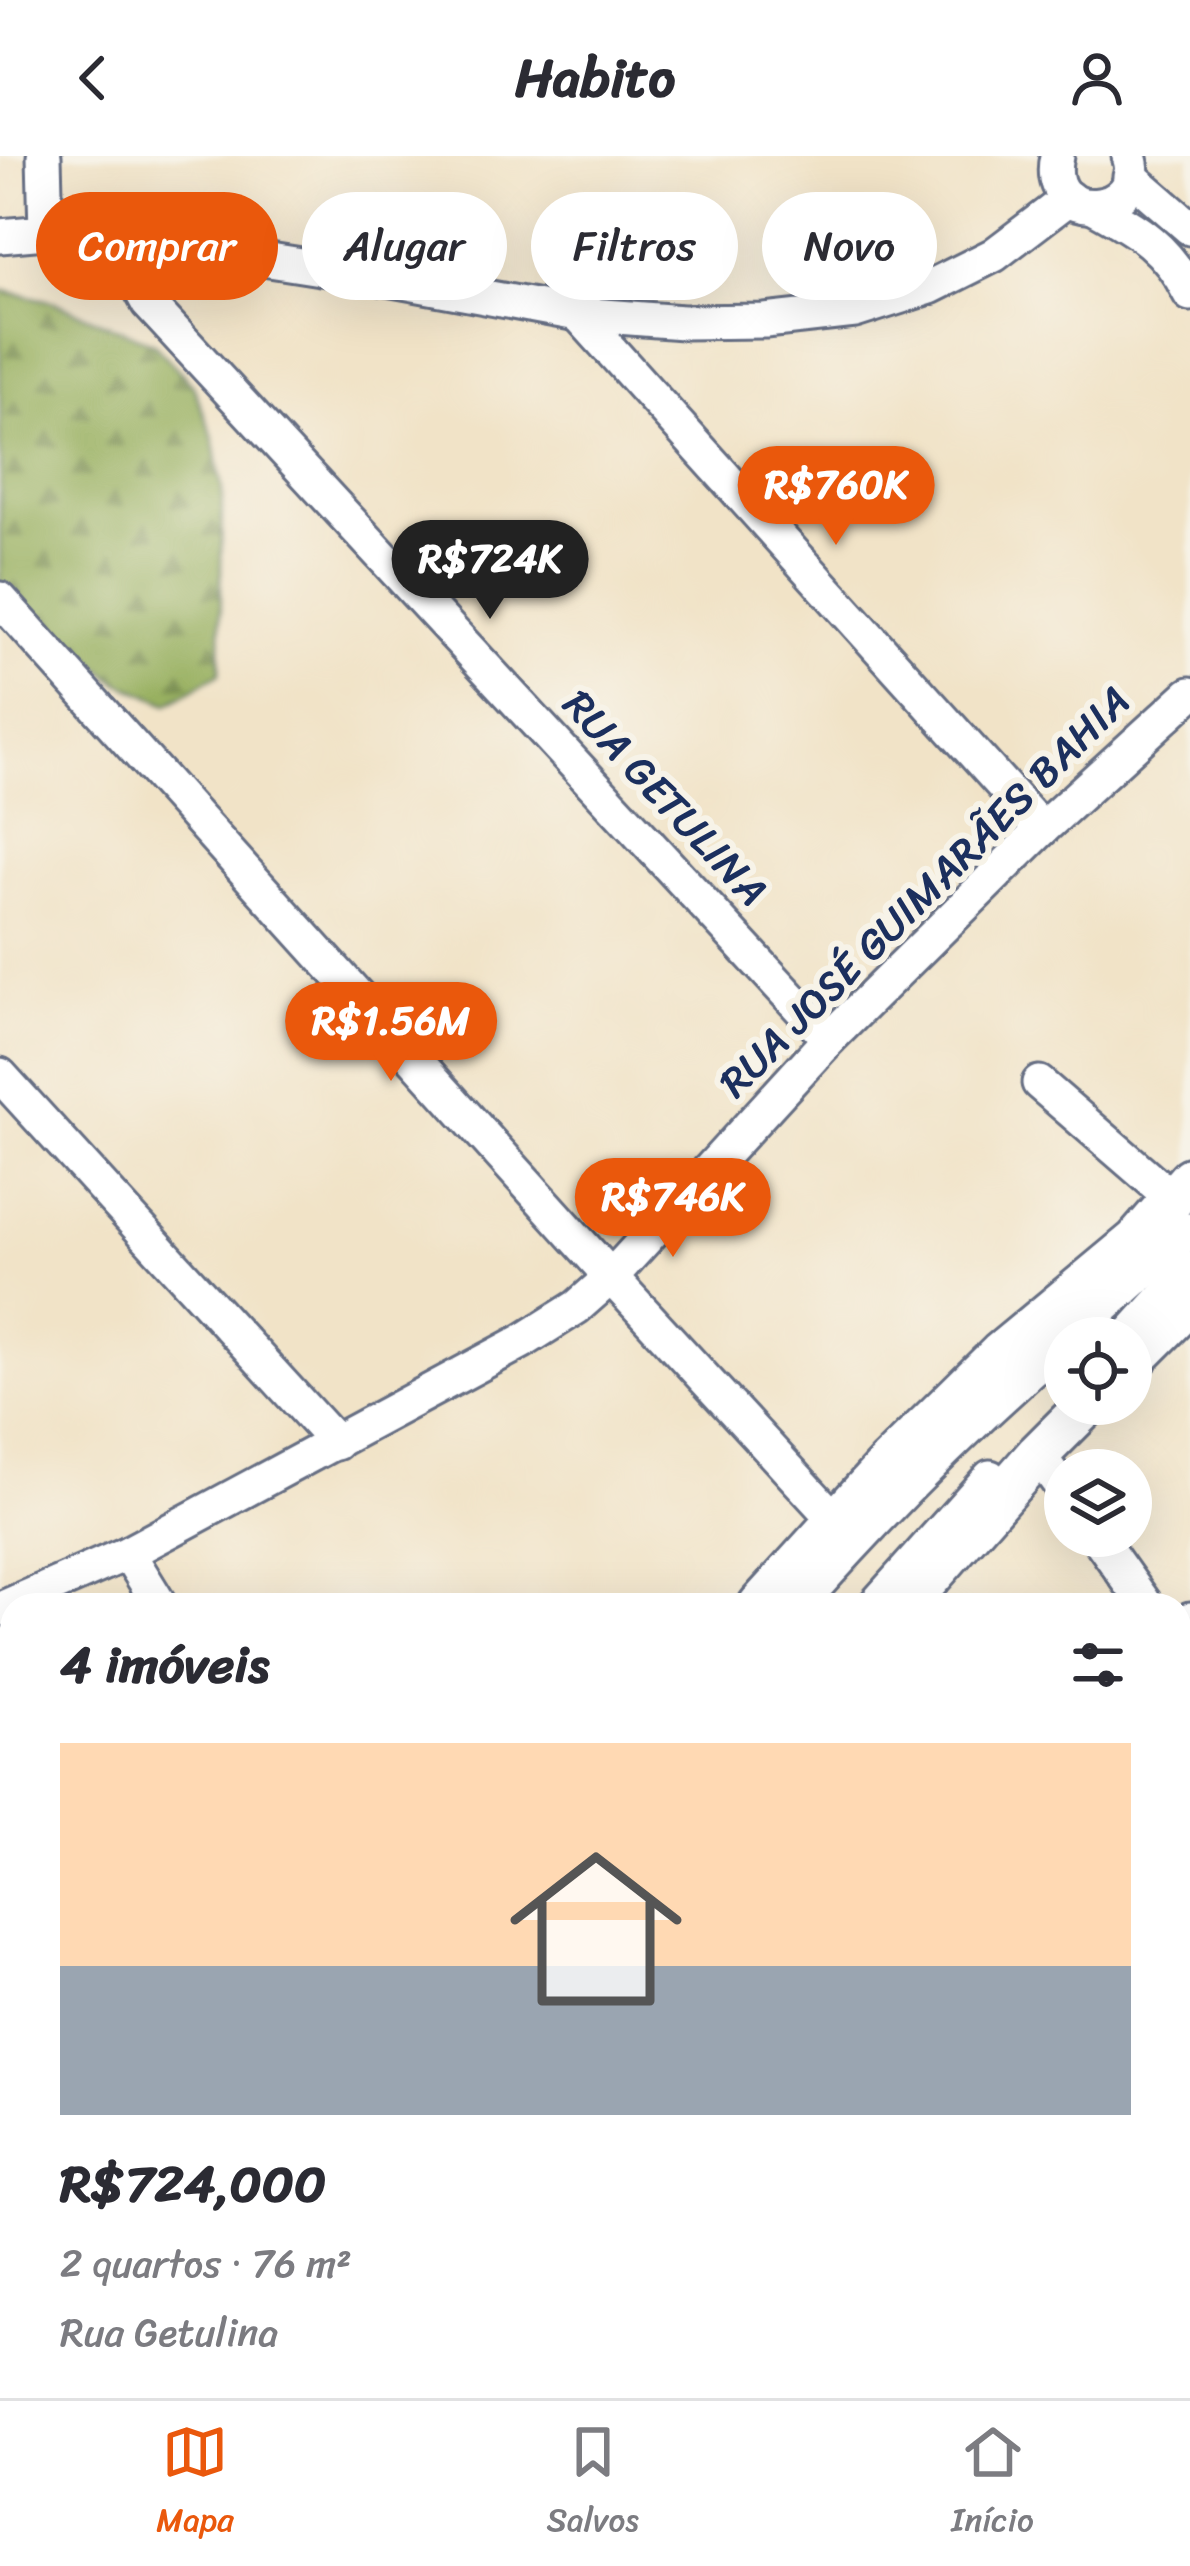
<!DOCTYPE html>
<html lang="pt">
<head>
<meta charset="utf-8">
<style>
  body { margin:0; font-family:Sriracha,sans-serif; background:#f7f7f7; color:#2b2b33; height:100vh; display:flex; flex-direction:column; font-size:45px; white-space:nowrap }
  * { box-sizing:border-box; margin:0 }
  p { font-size:39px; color:#7c7c81 }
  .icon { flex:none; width:66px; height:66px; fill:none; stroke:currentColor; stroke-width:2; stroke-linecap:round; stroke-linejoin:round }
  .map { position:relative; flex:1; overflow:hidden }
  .side { position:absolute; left:0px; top:1437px; width:1191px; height:807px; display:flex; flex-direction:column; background:#fff; border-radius:36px 36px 0 0; box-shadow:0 12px 48px #0002 }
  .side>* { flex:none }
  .top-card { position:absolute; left:36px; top:36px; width:1119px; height:108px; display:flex; gap:24px }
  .tools { position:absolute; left:1044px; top:1161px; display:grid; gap:24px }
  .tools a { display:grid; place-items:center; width:108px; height:108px; border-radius:50%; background:#fff; box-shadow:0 12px 48px #0002; font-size:60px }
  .price { position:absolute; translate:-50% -102px; padding:0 27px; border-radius:42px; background:#ea580c; color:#fff; font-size:39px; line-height:78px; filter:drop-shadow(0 3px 6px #0008) }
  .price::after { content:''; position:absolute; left:50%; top:72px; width:36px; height:27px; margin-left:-18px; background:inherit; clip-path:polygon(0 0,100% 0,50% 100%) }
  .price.selected { background:#222; color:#fff }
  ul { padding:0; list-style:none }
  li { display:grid; align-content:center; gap:24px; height:636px; padding:0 60px }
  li+li { border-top:3px solid #e1e1e2 }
  li span { display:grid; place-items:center; height:372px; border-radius:0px; color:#555 }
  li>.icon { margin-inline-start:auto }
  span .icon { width:216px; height:216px; fill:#fffc; stroke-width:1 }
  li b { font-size:51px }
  h2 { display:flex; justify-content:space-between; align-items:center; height:144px; padding:0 60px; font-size:51px }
  .chip { padding:0 42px; border-radius:54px; background:#fff; box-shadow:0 12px 48px #0002; font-size:42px; line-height:108px }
  .chip.selected { background:#ea580c; color:#fff }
  header { display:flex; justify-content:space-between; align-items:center; height:156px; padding:0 60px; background:#fff; font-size:54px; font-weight:700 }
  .menu { display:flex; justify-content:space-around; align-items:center; height:168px; border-top:3px solid #e1e1e2; background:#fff; font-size:33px; color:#7c7c81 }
  .menu a { display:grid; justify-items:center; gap:6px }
  .menu .selected { color:#ea580c }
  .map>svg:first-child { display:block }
</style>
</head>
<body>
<header><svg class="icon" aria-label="back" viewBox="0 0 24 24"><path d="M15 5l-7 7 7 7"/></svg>Habito<svg class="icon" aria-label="person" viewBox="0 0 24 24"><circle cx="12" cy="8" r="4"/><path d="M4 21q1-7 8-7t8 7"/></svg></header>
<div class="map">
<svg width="1190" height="2242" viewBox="0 0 1190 2242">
  <defs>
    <pattern id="forest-firs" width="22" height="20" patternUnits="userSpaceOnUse" patternTransform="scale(3)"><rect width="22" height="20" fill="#98b060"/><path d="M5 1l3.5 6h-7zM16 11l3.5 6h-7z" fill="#7b9052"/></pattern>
    <pattern id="building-back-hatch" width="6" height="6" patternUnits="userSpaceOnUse" patternTransform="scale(3)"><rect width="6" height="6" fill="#de90ac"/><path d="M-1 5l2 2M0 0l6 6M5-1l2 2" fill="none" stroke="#b3768f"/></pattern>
  </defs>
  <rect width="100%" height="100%" fill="#f7f3e8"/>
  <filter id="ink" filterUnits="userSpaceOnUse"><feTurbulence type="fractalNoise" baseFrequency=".00833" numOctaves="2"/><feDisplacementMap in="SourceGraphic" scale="24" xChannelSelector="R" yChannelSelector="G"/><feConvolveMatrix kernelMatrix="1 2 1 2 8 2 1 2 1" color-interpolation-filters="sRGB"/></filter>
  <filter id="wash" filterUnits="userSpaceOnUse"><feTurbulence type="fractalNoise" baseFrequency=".004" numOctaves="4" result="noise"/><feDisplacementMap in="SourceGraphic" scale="48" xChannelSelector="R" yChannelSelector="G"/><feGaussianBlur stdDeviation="2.7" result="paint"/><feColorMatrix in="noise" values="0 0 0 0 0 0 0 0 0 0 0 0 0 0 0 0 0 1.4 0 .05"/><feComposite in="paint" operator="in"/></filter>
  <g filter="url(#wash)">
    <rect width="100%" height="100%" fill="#f1e3c7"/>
    <path fill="url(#forest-firs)" stroke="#5a705f" stroke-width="3" d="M0,134L51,145L153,187L193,229L213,281L222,333L220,517L168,548L117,526L0,428Z"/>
    <g id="blocks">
      <path fill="url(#building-back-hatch)" d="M12,1909V1965L4,1956L0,1960V1919Z"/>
    </g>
  </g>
  <g filter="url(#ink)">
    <use href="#blocks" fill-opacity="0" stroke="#666e83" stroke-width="3"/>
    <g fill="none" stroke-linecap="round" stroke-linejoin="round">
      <defs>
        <g id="minor">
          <path d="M44,0L46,76"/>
          <path d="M1057,0C1041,72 1150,60 1129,0"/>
          <path d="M1130,20L1190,72"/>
          <path d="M1095,51C1139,75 1167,91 1190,138"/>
          <path d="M111,79L148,147L829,883"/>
          <path d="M0,80L46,76L111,79L365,119L578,158L683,166L765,165L855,155L930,131L994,99L1069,42"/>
          <path d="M578,158L1042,673"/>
          <path d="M0,443L611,1121L836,1365"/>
          <path d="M0,919L336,1287"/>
          <path d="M1039,927L1172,1042"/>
          <path d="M1132,1176L1190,1112"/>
          <path d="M1069,1182L1190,1074"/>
          <path d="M1038,1298L1065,1336"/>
          <path d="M1097,1380L1146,1449"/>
          <path d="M128,1397L160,1449"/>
          <path d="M799,1449C882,1355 969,1267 1065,1185"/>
          <path d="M875,1449L990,1321"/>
          <path d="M0,1453L128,1397L523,1185L577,1151L611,1121L829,883L1042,673L1190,538"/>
          <path d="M1179,1471L1190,1463"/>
          <path d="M1179,1494L1190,1510"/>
          <path d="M1179,1860L1190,1852"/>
          <path d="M1179,1998L1190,2013"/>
          <path d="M221,2232L228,2242"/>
          <path d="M969,2232L977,2242"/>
          <path d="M0,2234L12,2223"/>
          <path d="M60,2242L72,2232"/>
          <path d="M663,2242L677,2232"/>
        </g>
        <g id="major">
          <path d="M1131,1206L1190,1147"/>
          <path d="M760,1449L889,1307L1000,1198L1136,1085L1190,1023"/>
          <path d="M905,1449L1038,1298L1088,1248"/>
          <path d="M0,2199L12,2188"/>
          <path d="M100,2242L113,2232"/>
        </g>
      </defs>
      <use href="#minor" stroke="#666e83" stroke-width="39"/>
      <use href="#major" stroke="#666e83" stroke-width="48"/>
      <use href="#minor" stroke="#fff" stroke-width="33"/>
      <use href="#major" stroke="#fff" stroke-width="42"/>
    </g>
  </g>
  <g text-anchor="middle" stroke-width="12" stroke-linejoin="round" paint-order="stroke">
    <g font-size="42" fill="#1b2f5e" stroke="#f7f3e8">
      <text transform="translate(666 641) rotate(47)" y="15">RUA GETULINA</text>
      <text transform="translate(924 735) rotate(-45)" y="15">RUA JOSÉ GUIMARÃES BAHIA</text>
    </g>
  </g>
</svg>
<div class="tools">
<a><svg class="icon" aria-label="locate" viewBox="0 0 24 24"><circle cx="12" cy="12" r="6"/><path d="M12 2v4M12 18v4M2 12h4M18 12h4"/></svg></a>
<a><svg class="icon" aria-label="layers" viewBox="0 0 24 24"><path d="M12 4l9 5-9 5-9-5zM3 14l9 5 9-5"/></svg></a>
</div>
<b class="price" style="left:836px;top:392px">R$760K</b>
<b class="price selected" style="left:490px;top:466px">R$724K</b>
<b class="price" style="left:391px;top:928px">R$1.56M</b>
<b class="price" style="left:673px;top:1104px">R$746K</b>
<div class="top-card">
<a class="chip selected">Comprar</a>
<a class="chip">Alugar</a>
<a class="chip">Filtros</a>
<a class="chip">Novo</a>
</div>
<section class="side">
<h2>4 imóveis<svg class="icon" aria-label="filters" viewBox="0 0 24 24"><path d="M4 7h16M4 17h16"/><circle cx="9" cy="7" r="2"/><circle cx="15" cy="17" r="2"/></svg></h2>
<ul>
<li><span style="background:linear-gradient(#ffd9b3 60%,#9aa5b1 0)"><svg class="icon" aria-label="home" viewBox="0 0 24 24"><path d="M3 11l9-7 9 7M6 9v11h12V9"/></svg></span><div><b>R$724,000</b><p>2 quartos · 76 m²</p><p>Rua Getulina</p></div></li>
</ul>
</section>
</div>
<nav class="menu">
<a class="selected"><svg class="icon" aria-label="map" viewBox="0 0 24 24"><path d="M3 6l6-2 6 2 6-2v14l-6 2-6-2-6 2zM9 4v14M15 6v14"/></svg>Mapa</a>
<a><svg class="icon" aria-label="saved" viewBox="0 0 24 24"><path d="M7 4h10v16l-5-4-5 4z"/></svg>Salvos</a>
<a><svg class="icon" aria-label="home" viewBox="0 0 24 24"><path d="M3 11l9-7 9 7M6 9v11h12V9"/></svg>Início</a>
</nav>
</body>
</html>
